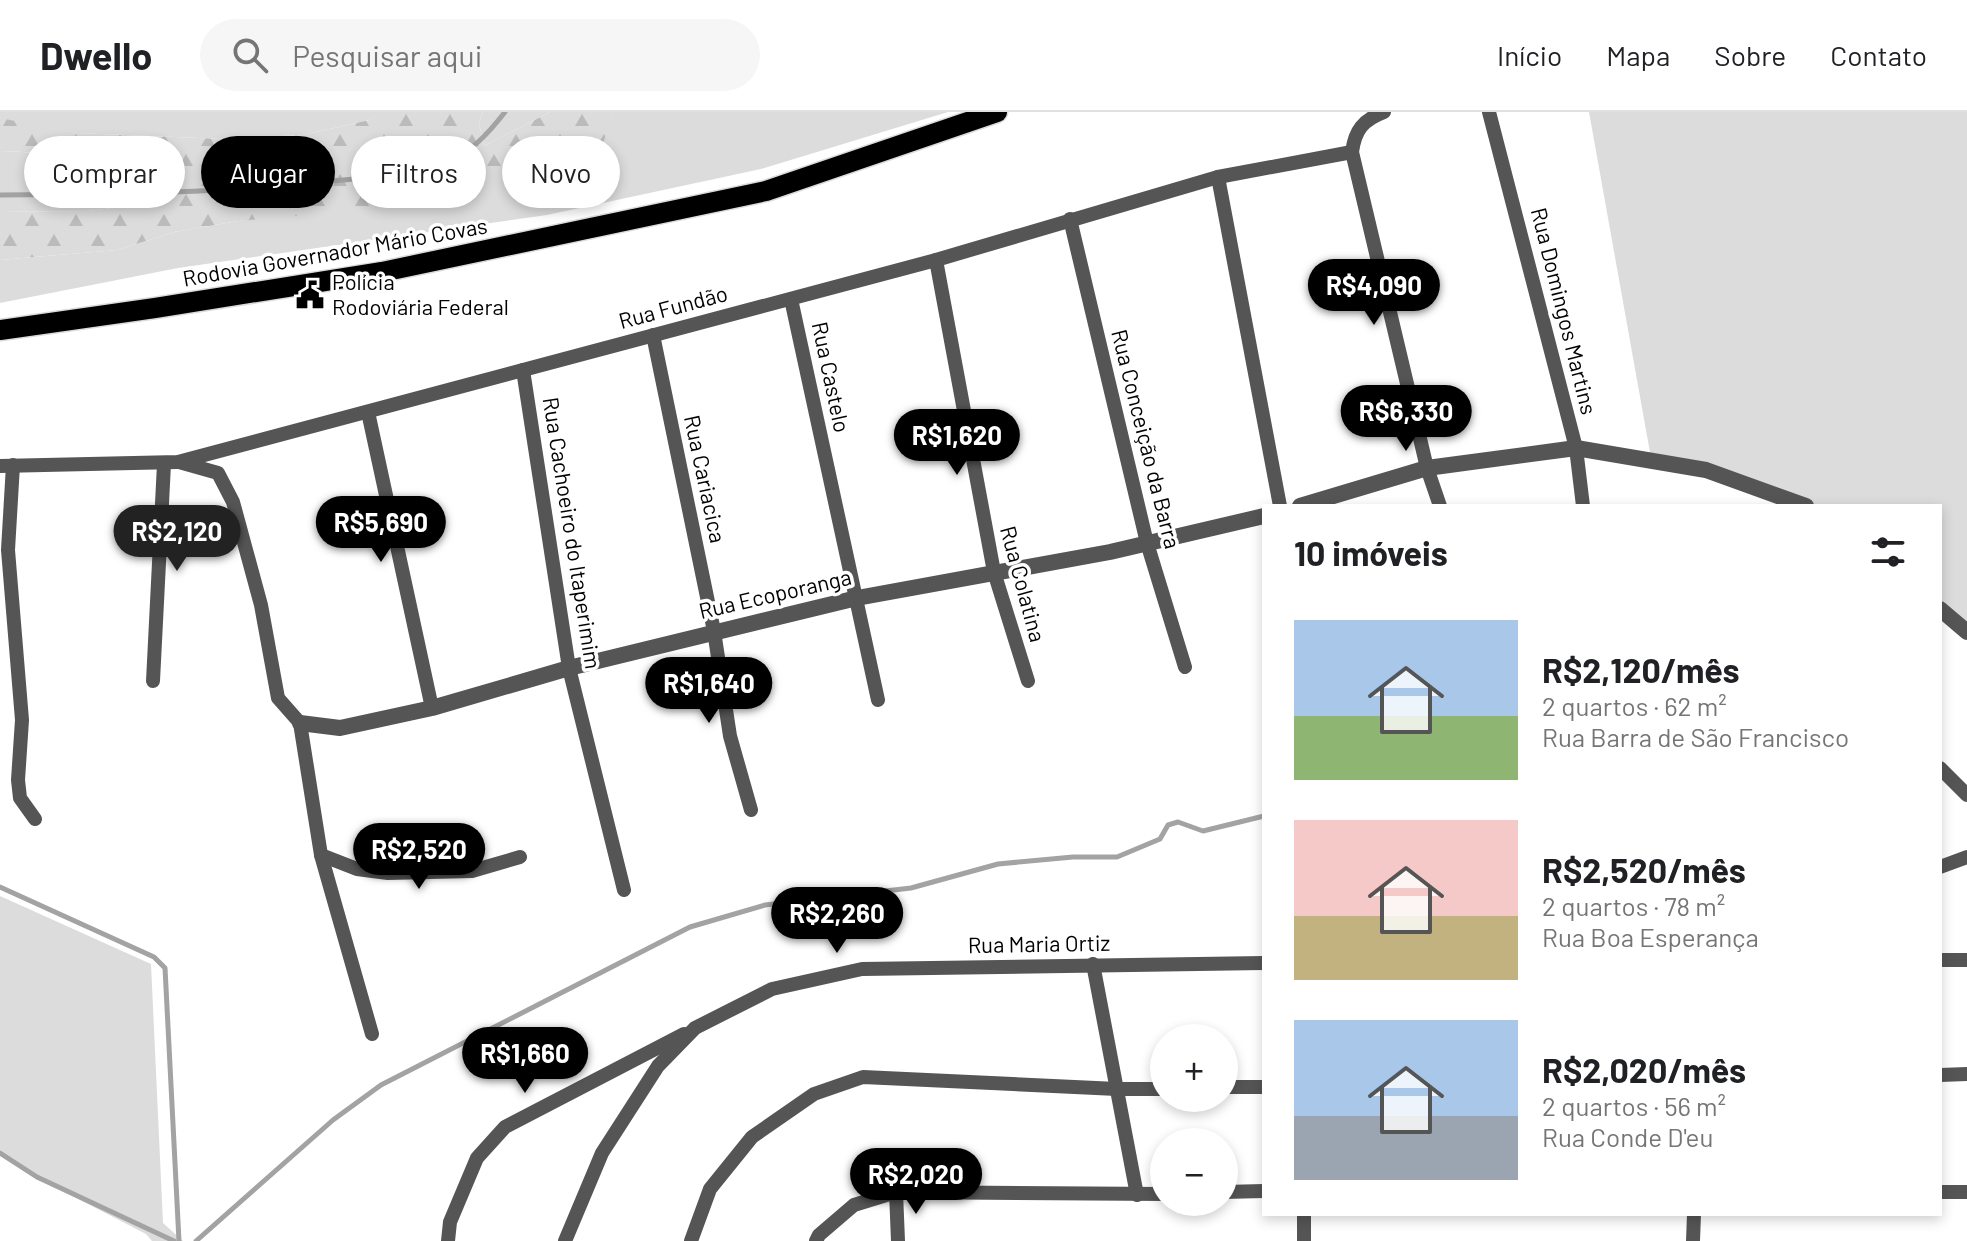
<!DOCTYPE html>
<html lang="pt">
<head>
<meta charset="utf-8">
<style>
  body { margin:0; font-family:Barlow,sans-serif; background:#f6f6f6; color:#202124; height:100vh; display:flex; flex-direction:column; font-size:30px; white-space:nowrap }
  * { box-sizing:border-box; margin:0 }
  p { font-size:26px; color:#757577 }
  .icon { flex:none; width:44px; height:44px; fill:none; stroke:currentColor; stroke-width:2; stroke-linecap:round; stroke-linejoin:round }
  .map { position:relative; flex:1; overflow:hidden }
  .side { position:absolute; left:1262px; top:392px; width:680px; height:712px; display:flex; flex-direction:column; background:#fff; border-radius:0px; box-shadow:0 4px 12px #0003 }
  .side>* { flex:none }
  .banner { position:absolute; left:24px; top:24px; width:760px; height:72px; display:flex; gap:16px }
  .controls { position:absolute; left:1150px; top:912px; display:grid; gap:16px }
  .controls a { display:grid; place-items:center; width:88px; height:88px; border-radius:50%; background:#fff; box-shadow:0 4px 12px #0003; font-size:40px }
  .price { position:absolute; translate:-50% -68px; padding:0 18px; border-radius:28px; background:#000; color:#fff; font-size:26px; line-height:52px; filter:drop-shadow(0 2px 4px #0008) }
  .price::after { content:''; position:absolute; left:50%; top:48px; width:24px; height:18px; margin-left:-12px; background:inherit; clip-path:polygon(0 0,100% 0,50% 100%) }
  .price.current { background:#222; color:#fff }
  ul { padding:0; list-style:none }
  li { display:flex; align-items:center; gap:24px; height:200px; padding:0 32px }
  li span { display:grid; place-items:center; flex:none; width:224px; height:160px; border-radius:0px; color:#555 }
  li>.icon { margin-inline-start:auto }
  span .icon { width:96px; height:96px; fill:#fffc; stroke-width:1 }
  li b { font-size:34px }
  h2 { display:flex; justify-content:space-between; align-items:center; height:96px; padding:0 32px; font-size:34px }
  .pill { padding:0 28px; border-radius:36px; background:#fff; box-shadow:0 4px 12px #0003; font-size:28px; line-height:72px }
  .pill.current { background:#000; color:#fff }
  header { display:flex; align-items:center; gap:48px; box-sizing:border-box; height:112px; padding:0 40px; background:#fff; border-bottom:2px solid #e0e0e0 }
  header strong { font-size:38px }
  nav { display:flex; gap:44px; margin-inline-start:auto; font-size:28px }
  .search { width:560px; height:72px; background:#f6f6f6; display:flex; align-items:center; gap:20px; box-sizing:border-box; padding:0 28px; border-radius:44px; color:#757577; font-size:30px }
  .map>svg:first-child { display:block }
</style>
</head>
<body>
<header>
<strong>Dwello</strong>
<div class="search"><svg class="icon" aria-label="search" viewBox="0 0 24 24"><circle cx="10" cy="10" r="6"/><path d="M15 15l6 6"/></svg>Pesquisar aqui</div>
<nav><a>Início</a><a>Mapa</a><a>Sobre</a><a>Contato</a></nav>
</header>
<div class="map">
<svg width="1967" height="1129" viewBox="0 0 1967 1129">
  <defs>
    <pattern id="forest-firs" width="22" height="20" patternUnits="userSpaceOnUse" patternTransform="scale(2)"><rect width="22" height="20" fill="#dcdcdc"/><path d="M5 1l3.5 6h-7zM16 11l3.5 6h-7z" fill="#bbb"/></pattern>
  </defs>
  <rect width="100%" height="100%" fill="#fff"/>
  <g fill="#dcdcdc">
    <path d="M0,0H385V1L369,8L303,23L224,27L77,21L9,9L0,6Z"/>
    <path d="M483,0H550L484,34L479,11Z"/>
    <path d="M614,0H948L761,57L547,103L178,156L0,191V148L117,138L175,120L238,109L553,71L605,21Z"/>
    <path d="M1589,0H1967V519L1940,496V394H1795L1651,346Z"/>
    <path d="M0,39C50,40 104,51 149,73L128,94L89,99L0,100Z"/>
    <path d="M0,784L151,852L163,1111L183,1129H152L146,1122L26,1060L0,1043Z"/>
  </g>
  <path fill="url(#forest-firs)" d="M385,0H483L479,11L484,34L550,0H614L594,57L553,71L484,80L416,93L238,109L175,120L117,138L0,148V100L89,99L128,94L148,74C106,50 49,40 0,39V6L77,21L224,27L303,23L369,8Z"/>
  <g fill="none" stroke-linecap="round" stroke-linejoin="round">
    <g stroke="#a3a3a3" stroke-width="5">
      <path d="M0,83C115,82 229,81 343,68C377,65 414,65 446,51C472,39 488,22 505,0"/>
      <path d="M0,775L154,845L165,856L179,1129"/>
      <path d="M0,1041L37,1065L174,1129"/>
      <path d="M196,1129L333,1008L381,973L690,815L765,793L911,776L998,752L1073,745H1117L1160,727L1168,713L1178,710L1203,719L1264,704"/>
    </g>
    <defs>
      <path id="primary" d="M0,218L155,196L382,160L766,79L997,0"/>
    </defs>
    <use href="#primary" stroke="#dbdbdb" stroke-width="23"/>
    <g stroke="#555" stroke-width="14">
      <path d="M1384,0C1363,8 1355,18 1352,40L1427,356L1440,394"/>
      <path d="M1489,0L1576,336L1583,394"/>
      <path d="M1218,65L1280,394"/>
      <path d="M1070,107L1147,431L1185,555"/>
      <path d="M936,148L994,460L1028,569"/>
      <path d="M791,187L878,588"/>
      <path d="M653,223L714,519L730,624L751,698"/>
      <path d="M523,258L569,556L624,778"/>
      <path d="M368,300L432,596"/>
      <path d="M179,350L218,361L233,390L261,493L278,586L300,611L321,743L372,922"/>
      <path d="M13,353L8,438L22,608L18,668L20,686L35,707"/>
      <path d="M0,354L178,350L936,148L1218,65L1352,40"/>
      <path d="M153,569L164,352"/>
      <path d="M1940,656L1967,683"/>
      <path d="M321,743L357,757L388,761L472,759L520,745"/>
      <path d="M1940,755L1967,745"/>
      <path d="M1940,848H1967"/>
      <path d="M1093,852L1137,1083"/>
      <path d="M1940,963L1967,962"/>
      <path d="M1224,975H1264"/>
      <path d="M896,1080L898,1129"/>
      <path d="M1224,1080L1264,1079"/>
      <path d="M1940,1080H1967"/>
      <path d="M448,1129L450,1110L477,1046L505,1015L684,922"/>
      <path d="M565,1129L602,1041L658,954L695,916L772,877L862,857L1264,851"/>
      <path d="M691,1129L710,1077L752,1025L814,982L863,965L1117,977H1164"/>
      <path d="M816,1129L819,1123L854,1093L896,1080L1164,1082"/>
      <path d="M1304,1129V1102"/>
      <path d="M1693,1129L1694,1102"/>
    </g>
    <g stroke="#555" stroke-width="16">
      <path d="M1300,394L1427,356L1576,336L1706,358L1806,394"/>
      <path d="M1940,497L1967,520"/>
      <path d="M300,611L340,616L432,596L569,556L857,486L1110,440L1264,404"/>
    </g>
    <use href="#primary" stroke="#000" stroke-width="20"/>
  </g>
  <defs>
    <symbol id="civic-bare" viewBox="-9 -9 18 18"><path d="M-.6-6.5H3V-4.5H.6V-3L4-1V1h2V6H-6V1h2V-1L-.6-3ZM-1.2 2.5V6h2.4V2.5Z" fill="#000" stroke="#fff" stroke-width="2.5" paint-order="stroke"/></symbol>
  </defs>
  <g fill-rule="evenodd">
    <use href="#civic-bare" x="290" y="163" width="40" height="40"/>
  </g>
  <g text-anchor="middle" stroke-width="7" stroke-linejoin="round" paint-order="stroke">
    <g font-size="22" fill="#000" stroke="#fff">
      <text transform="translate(335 140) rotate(-10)" y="8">Rodovia Governador Mário Covas</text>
      <text transform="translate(673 195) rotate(-15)" y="8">Rua Fundão</text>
      <text transform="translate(1564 199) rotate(76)" y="8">Rua Domingos Martins</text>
      <text transform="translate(831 265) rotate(78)" y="8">Rua Castelo</text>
      <text transform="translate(1146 327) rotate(76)" y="8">Rua Conceição da Barra</text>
      <text transform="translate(705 367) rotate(78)" y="8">Rua Cariacica</text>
      <text transform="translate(572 421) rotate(81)" y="8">Rua Cachoeiro do Itaperimim</text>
      <text transform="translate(1023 472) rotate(75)" y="8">Rua Colatina</text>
      <text transform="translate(775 482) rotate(-13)" y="8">Rua Ecoporanga</text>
      <text transform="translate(1039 832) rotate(-1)" y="8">Rua Maria Ortiz</text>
    </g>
    <g font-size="22" fill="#000" stroke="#fff" text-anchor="start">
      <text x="332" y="178">Polícia<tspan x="332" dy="25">Rodoviária Federal</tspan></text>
    </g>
  </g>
</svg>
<div class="controls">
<a>+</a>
<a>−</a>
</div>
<b class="price" style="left:1374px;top:215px">R$4,090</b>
<b class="price" style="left:1406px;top:341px">R$6,330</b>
<b class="price" style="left:957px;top:365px">R$1,620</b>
<b class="price" style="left:381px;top:452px">R$5,690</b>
<b class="price current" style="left:177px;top:461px">R$2,120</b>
<b class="price" style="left:709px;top:613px">R$1,640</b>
<b class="price" style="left:419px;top:779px">R$2,520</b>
<b class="price" style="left:837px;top:843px">R$2,260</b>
<b class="price" style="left:525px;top:983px">R$1,660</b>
<b class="price" style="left:916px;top:1104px">R$2,020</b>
<div class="banner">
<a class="pill">Comprar</a>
<a class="pill current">Alugar</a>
<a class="pill">Filtros</a>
<a class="pill">Novo</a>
</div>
<section class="side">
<h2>10 imóveis<svg class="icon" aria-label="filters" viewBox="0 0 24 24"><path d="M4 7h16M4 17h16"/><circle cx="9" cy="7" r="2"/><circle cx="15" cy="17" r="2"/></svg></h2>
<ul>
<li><span style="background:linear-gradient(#a9c7e8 60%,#8fb573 0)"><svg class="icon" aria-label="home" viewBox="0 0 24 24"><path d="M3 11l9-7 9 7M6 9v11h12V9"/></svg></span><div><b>R$2,120/mês</b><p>2 quartos · 62 m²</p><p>Rua Barra de São Francisco</p></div></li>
<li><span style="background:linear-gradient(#f6c9c9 60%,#c2b280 0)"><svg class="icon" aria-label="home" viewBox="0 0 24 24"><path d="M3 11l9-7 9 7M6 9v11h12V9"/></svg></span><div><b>R$2,520/mês</b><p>2 quartos · 78 m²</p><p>Rua Boa Esperança</p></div></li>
<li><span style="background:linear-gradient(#a9c7e8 60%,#9aa5b1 0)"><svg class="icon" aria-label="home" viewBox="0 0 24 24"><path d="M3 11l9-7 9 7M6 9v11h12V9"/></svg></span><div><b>R$2,020/mês</b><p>2 quartos · 56 m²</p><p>Rua Conde D'eu</p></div></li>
</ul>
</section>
</div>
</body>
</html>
